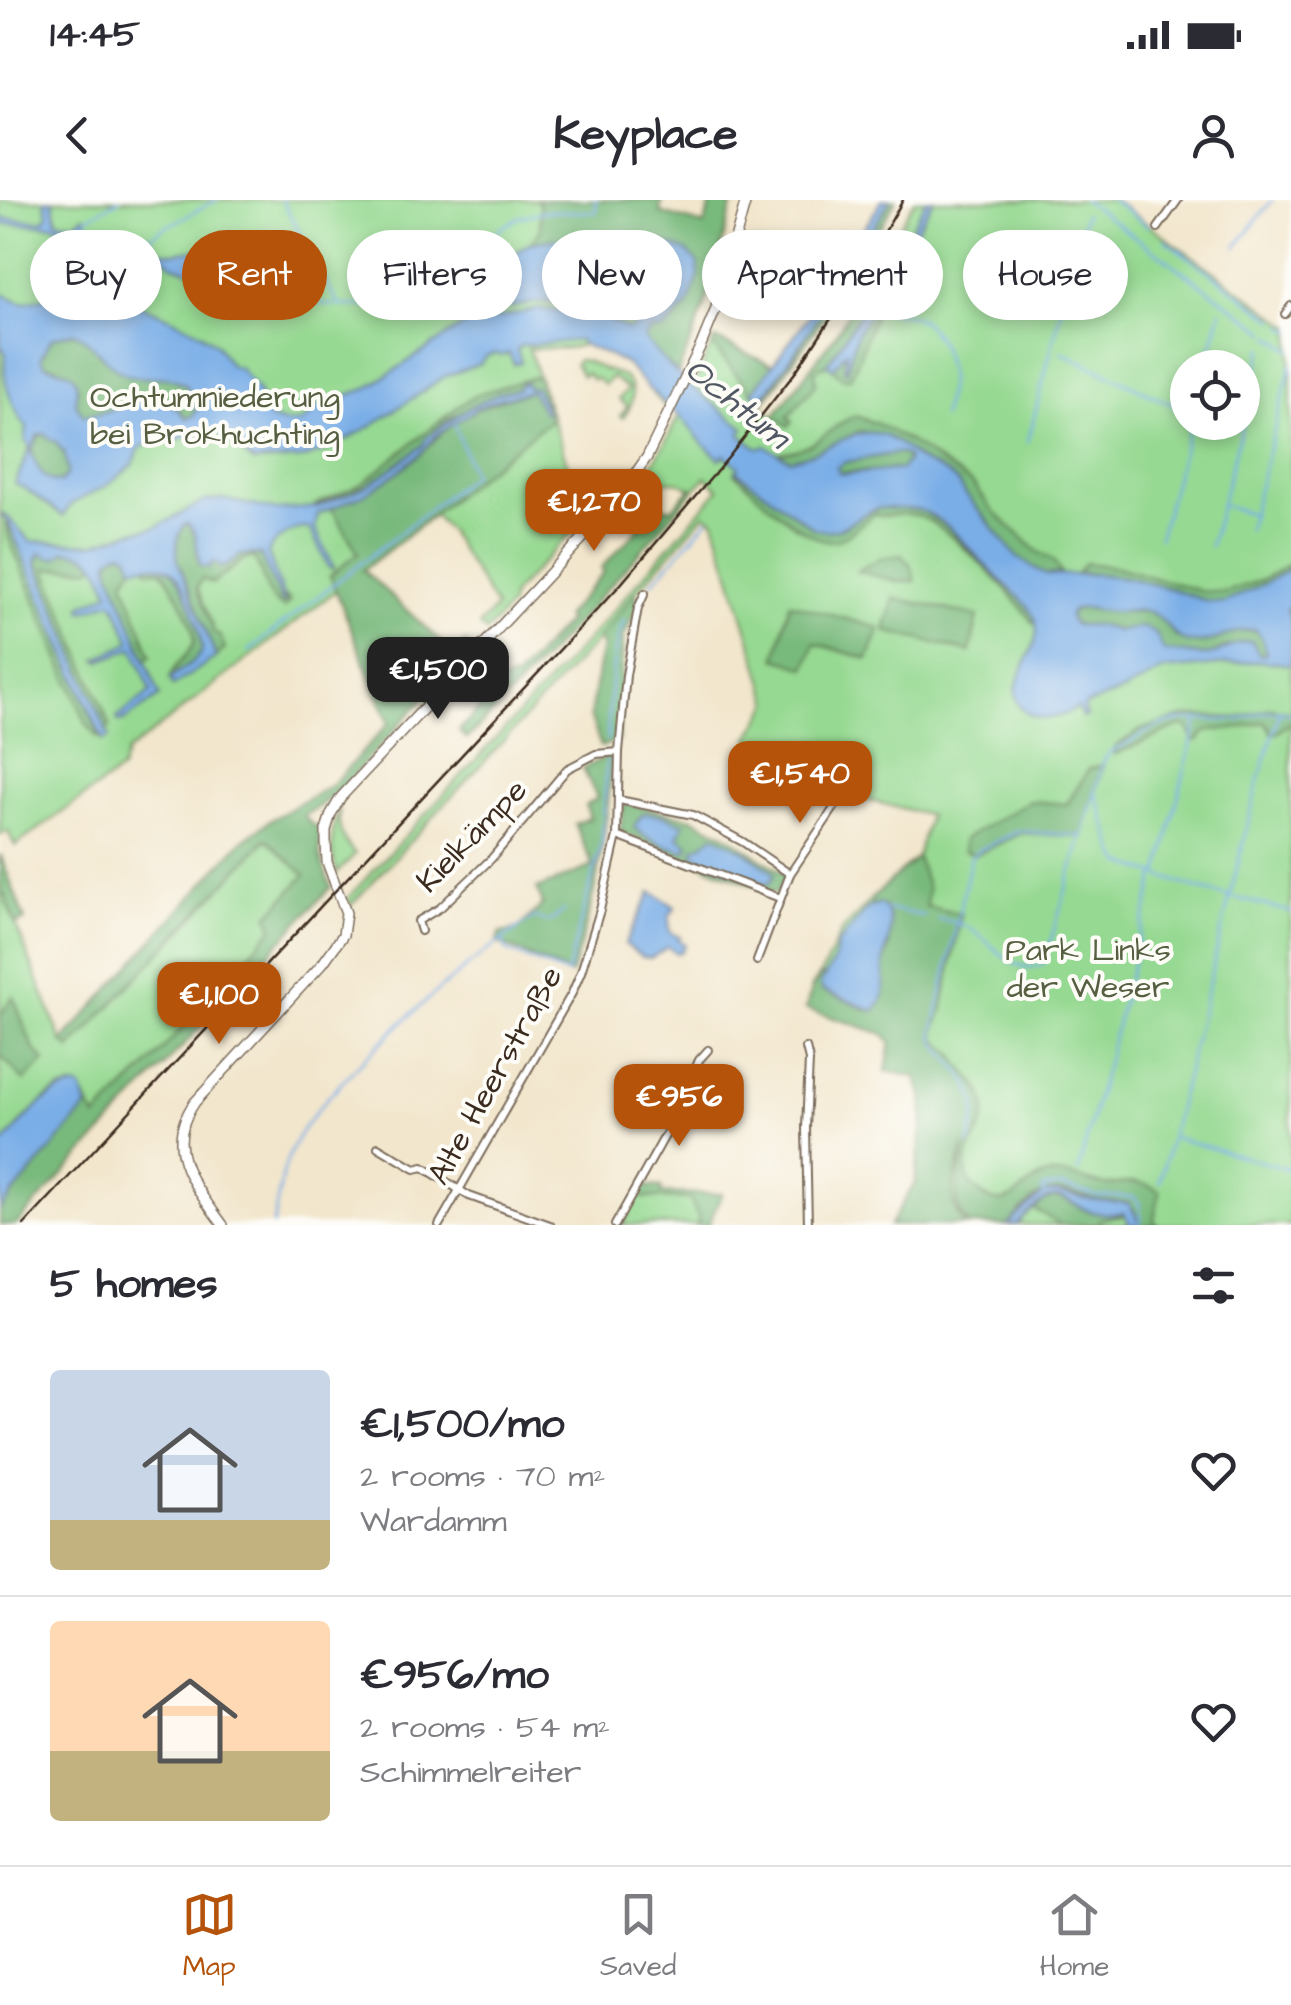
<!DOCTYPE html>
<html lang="en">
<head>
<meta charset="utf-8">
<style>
  body { margin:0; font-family:"Architects Daughter",sans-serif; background:#f7f7f7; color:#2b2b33; height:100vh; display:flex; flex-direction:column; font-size:38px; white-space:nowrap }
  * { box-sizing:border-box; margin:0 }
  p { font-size:32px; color:#7c7c81 }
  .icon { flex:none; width:55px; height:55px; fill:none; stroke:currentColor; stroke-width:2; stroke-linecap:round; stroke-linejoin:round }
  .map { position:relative; height:1025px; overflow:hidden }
  .details { display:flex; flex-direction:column; background:#fff; flex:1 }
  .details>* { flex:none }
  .guide { position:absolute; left:30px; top:30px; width:1232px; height:90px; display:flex; gap:20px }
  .tools { position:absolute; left:1170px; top:150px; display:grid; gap:20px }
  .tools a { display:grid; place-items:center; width:90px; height:90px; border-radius:50%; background:#fff; box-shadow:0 5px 15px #0003; font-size:50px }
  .price { position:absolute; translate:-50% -85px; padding:0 22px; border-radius:20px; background:#b45309; color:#fff; font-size:32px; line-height:65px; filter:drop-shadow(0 2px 5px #0008) }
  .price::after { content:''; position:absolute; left:50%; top:60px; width:30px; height:22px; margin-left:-15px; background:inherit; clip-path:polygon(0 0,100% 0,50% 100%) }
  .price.on { background:#222; color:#fff }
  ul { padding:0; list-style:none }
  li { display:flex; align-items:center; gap:30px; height:250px; padding:0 50px }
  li+li { border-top:2px solid #e1e1e2 }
  li span { display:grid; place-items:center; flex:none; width:280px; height:200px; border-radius:10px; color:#555 }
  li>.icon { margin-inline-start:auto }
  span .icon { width:120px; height:120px; fill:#fffc; stroke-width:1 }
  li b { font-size:42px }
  h2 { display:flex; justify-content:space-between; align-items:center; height:120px; padding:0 50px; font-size:42px }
  .pill { padding:0 35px; border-radius:45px; background:#fff; box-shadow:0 5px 15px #0003; font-size:35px; line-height:90px }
  .pill.on { background:#b45309; color:#fff }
  .status { display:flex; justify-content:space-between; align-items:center; height:70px; padding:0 50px; background:#fff; direction:ltr }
  .status svg { height:28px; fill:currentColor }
  header { display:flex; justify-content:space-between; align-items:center; height:130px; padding:0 50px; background:#fff; font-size:45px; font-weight:700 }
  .menu { display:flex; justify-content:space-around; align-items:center; height:140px; border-top:2px solid #e1e1e2; background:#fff; font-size:28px; color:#7c7c81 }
  .menu a { display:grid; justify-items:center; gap:5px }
  .menu .on { color:#b45309 }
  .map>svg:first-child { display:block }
</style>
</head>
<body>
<div class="status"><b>14:45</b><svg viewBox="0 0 49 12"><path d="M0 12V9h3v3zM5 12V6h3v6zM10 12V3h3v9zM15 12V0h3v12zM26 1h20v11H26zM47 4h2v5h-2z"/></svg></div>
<header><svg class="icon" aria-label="back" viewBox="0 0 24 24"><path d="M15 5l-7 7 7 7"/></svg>Keyplace<svg class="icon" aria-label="person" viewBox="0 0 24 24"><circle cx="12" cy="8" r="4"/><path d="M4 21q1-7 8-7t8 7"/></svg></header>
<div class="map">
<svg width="1291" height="1025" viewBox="0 0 1291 1025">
  <rect width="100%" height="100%" fill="#fdfcf7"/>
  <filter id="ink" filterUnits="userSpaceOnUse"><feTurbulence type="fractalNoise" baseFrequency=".01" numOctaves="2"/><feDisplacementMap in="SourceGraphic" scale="20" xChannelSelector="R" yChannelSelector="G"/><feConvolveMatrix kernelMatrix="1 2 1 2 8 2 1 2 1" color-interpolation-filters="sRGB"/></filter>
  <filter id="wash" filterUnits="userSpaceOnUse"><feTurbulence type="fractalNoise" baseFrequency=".0048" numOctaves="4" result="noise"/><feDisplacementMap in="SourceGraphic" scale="40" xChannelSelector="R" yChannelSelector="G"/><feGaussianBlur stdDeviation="2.25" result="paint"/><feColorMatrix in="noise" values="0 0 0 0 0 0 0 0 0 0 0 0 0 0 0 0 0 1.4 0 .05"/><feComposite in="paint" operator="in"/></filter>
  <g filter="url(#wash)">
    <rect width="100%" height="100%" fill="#f2e6cc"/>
    <g fill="#96d992" stroke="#688258" stroke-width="2.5" fill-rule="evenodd">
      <path d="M0,0H598L706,62L713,81L693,138L670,164L678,172L664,205L625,163L586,144L570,148L529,149L583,311L587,316L512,395L510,406L486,432L479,426L496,407L448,330L434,315L127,552L121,570L15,646L8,631L0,635Z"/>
      <path d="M915,0H1114L1291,127V1025H890L915,983L923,921V897L916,877L886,871L891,843L884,834L806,809L812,787L824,768L841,732L876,695L917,657L929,615L842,594L836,597L832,606L773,556L749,538L770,503L714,321L705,314L635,393L597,440L351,705L347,699L590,437L719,289L706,277L694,290C664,270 655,286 633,308H619C664,261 686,197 715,139L774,166L785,174L761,206L774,216L836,134ZM1188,168H1242V222H1188ZM790,403L868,459L814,443L777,458Z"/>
      <path d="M751,41L769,45L781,51L842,68L816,107L775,97L776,88L760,85L753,80L746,59Z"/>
      <path d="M578,160C589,160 593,165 602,169C610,172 621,173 626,179C637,191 632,207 623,218L620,216L628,207L619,199L628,189L612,177L604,185L596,178L593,180L586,173L582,176L575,164Z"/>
      <path d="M340,609C336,628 343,640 355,654L337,673C330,651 330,630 340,609Z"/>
      <path d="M267,639L306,675L269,715L274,728L145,869L95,918L81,888C50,880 20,927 0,947V694L3,693L7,703L62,841L70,849Z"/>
      <path d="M637,997L690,999L699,1019L697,1025H623Z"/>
    </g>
    <g fill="#78b97c" stroke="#5a724d" stroke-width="2.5" fill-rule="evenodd">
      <path d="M536,0H662L660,12L704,25L712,0H728L733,3L706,103L678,173L656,154L643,138L651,130L660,42L600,45L565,38L530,43L540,32V6Z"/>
      <path d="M890,0H896C855,72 811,140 760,206L761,200L794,155Z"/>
      <path d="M884,55L895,60L827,165L815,170L816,184L788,217L792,221L788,226L774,216L836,134Z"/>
      <path d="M875,105L880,106C865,129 863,155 850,178L843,179L833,169L848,147L847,171L857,133Z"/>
      <path d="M73,132L86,139L107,160L152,176L169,177L186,185L196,210L193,216L186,218L180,210L151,196C142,198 134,202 126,205C113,210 98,212 84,216L75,203L78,187L59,168L45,165L40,156L51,138Z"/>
      <path d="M715,139L774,166L752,193L712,145Z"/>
      <path d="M538,176L552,219C488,268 427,320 363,370L454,454L465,442L471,447L340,589L316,609L304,615L310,623L319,628L320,657L331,687L16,1025H0V1009L88,906L96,917L145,869L273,728L269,715L305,675L266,639L70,849L62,842L240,643L269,621L332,585L389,523L330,376L358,353L331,307C363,295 392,279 418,256C432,243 443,230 459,219C482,205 506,198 532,191L546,207L536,188H528L525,183L521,184L517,189C486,197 439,218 422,246L365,287L317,307L315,305L362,284L457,207L481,193Z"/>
      <path d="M855,216L876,223L909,241L974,285L992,310L1037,351L1054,361L1061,373L1046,375L1017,357L962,290L958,282L940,270L920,260L894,240L860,231L815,253L790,260L778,253C790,251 801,250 812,244C828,235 836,223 855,216Z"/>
      <path d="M41,234C59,237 67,255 68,273L61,282C42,283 34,265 31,248Z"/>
      <path d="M898,253L905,255L908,260L903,269L838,273L837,267L845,262Z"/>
      <path d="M736,271L813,328L840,329L867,313L882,307L921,310L947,327L992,373L1021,398L1033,413L1038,425L1033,423C1016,397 948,326 919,316C908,312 892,315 880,316L875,314C863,321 852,335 837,340C809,348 754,291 735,273Z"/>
      <path d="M691,288L694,290C620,375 546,459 467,539L459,531L505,480L516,478L568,420L565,417L604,372L601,368L660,306L671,309Z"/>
      <path d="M5,318L27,364L100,537H97L86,523L8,336Z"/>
      <path d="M185,324L189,325L195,335L198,357L228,365L241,355L260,354L285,401L286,397L290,401L284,408C264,398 265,373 253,357L243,360L213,383L202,379L197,388L213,427V432L220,436L225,449L216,457L178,361C176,346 176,337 185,324Z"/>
      <path d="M65,351L80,352L97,363L91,368L46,369L110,526L106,532L36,360L42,353L56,358Z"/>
      <path d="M122,351L128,355L133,367L124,381L151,456L145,460L110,371L109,360L116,354Z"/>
      <path d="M901,355L911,365L915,381L899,382L857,371L880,358Z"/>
      <path d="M1085,363L1117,367L1202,391L1225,392L1262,380L1291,363V368C1275,378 1240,401 1221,403C1204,404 1186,393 1169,388C1138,380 1108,374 1077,373Z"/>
      <path d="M144,365C155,366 166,365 174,374C187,387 201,433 202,451L194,461L170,478C174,463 187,458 193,445C199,430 172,383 162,371L149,370Z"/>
      <path d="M635,393L639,403L623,438L618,540L601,547L590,516L602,445L597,440Z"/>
      <path d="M894,398L978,416L970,452L885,431Z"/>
      <path d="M790,403L880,428L868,459L815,443L806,468L776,458Z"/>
      <path d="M1086,408L1118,412L1147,411L1159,417L1177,437L1204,442L1238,431L1257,430L1262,438L1266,453L1262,455L1258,453L1256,448L1228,446L1209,456L1164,451L1143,428L1119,431L1096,425H1075L1070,420V413L1076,409Z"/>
      <path d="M1270,508L1291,512V525H1287L1277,533H1271L1269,527L1264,522L1234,529L1211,530L1202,535L1198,541H1192L1191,533L1187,527L1180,526L1115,554V547L1141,530L1179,518L1192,516L1238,518Z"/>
      <path d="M612,554C608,629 595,703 571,774L497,742L501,733L517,730L543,704L537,689L593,666L575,624L590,618L586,606L597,598L583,568Z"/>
      <path d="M1103,565L1082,637L1022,633L975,655L964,651V639L1030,601L1067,604L1089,569Z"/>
      <path d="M624,603L691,618L726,635L786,675V677L777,693H773L620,632ZM714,635L729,644L760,682L700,659L695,648L704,644Z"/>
      <path d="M0,654L25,720L16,725L3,693L0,694Z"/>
      <path d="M917,657L928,689L926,706L961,714C955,747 948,779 942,812C940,819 934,827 935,835C937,843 945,848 952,852C960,871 980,882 985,903C991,929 959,949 967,976C969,983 975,989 981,994C1013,1017 1021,980 1048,975C1067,970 1089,984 1108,985C1119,985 1129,980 1139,983C1146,984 1154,988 1160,991L1154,1020L1157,1025H1141L1134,1010L1121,1002C1097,1005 1067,986 1046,993C1032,997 1018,1015 1007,1025C998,1025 982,1025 973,1025C946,1015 961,965 965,945C955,974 943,999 965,1025H890L915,983L923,921V897L916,877L886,871L891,843L884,834L806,809L812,787L821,775L825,776L820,784L822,790L868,810L889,746L879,704L872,705L870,700Z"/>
      <path d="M13,796L33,848L45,861L24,881L3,858L0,860V816Z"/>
      <path d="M647,986L661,987L662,993L722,994L708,1025H697L699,1019L690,999L637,997L640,991Z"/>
      <path d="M1055,997C1069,998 1075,1006 1088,1011C1099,1015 1112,1013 1124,1013L1127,1016H1115L1098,1021L1099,1025H1061L1034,1009L1044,1001Z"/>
    </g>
    <g fill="#7aaee7" stroke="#5a6c82" stroke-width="2.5" fill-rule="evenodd">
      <path d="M44,0H53L57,21L75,23L84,16L89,28L132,43L149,36L159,51L173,53L213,48L237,60L259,61L278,96L272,98L172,65L166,59L141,49L80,31L52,25L0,24V18L41,21L46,18L48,14Z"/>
      <path d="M882,0H890C849,69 808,136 761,200L752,193L816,106Z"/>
      <path d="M926,0H933L875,105L857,133L846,172L844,169L847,150L833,169L827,165L895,60Z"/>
      <path d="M565,38L600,45L660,42L687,51L698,64L699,76L687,107L663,130H651L644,138C671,173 709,200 744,228L740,234L755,246L761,248L765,246L790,260C800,257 810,255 820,250C845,239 866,223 893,240C905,246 913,257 925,263C939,269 956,276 962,290L1017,357L1046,375L1097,374L1129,378L1175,390L1206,401L1223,403L1264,384L1291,368V405L1287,408L1288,414L1291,416V465L1263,461L1164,470L1123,491L1086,505L1084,509L1087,516L1082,518L1078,508C1063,516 1042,523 1027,513C999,494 1032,460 1036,437C1038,426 1036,418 1029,409C1018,394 1003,384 991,371C970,351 950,321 922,311C915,308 906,309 899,309C891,308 884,307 876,309C852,317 841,338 813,328L736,271L739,267L724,255L720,259L703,244L681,217L651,191L625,163L582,144L579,140L520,146L517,149L521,162L514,164L509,153L501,156L495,153L485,157L480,164L446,176L371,226L328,250L301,259L253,262C224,236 215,219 176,241L168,236L160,237L139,249L133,265L109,284L70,305L63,316L24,288L15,284L30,247L25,240L27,228C12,207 0,179 6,155L0,144V93L23,103L74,90H102L169,117L201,133L217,145L230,165L240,168L257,190L271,219L286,223L302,222L322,203L366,189L471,120L464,107L468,98L469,88L475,79L530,43ZM568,101C591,103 617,110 635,124L633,128L628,129L596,113L583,111L538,109L497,118H493L491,114L495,111L533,103ZM73,132C95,141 107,170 131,176C151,181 168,172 186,185L196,210L193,216L186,218C155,180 136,205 100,213C94,214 89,214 84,216L75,203C81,171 72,173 45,165L41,157L52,138ZM45,234L51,240L57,242L60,249L64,251L68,273L61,282C42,283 38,267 31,252L38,235ZM898,253L905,255L908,259L902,269L847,274L839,273L837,267L846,262ZM1086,408C1096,410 1107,412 1118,412C1128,412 1139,409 1149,412C1168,419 1172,441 1194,443C1216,444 1235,427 1256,430L1262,438L1266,453L1262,455L1259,454L1252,441C1233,440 1221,455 1206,455C1192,455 1178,451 1164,451L1156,434L1143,427L1119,431L1096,425H1075L1070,420V413L1076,409Z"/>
      <path d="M746,59C758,83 748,80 776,88L774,101L764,103L743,100L727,105L730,98L744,94L740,85L744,74L743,64Z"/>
      <path d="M526,183L528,188H536L547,213L543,212L531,191L497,200L477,208L437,235L420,254L388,279L363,295L318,314L315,328L334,368H329L310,329C295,325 274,339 268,353L285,402H282L260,354L241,355L228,365L220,368L217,363L212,362L210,368L200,366L195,335L189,325L185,324C176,337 176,346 178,361L216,457L173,486L170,478L194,461L202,451C201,433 186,385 173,373C162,363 146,365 133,367L128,355L122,352L116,354L109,360L110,371L160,496L123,521L119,522L117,518L151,491L133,448L100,461L97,459L129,443L130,440L114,403L110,402L85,411L81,409V406L109,393C101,367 94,353 65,351L56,358L48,357L41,353L36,360L37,365L109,537L103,541L9,324L0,313L8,317L30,341L93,344L133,331L154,328L205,301L222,299L277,310L317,307L365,287L383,275L422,246L427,237L467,209L497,194L517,189L521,184Z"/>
      <path d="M646,613L665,616L684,624L678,637L689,645L686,651C667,647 648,641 634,627L641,616Z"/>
      <path d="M714,635L746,652L772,671L774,675L769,684L760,682L700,659L693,652L695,648L704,644Z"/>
      <path d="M651,692L674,706L675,708L669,717L670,733L680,737L679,740L685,744L681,752L676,753L668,747L651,758L642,757L625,744Z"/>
      <path d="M879,704L885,707C895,725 889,737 885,756C880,775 893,796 873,811L822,790L820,784L835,759L837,745L868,708Z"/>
      <path d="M74,886L81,888L88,906L0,1009V947C22,924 41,894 74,886Z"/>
      <path d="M1057,992L1088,999L1129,1003L1141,1025H1130L1124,1013C1113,1014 1103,1015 1092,1012C1076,1008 1065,992 1048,999C1036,1004 1026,1016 1017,1025H1007L1044,993Z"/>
    </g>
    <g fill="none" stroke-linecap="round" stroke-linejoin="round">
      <g stroke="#7aaee7" stroke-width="2.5">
        <path d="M282,0L338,104"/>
        <path d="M1084,0L1267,132"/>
        <path d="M1112,0L1148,26"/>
        <path d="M85,19L119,0"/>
        <path d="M149,38L160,30L217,0"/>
        <path d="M1165,40L1275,120"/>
        <path d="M1236,47L1272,0"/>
        <path d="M275,95L329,105L406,107L420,102L454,58L519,17L547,11L593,12H596V0"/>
        <path d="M871,108C885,113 902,112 917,118C937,127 948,157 949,179C949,191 944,205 942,217"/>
        <path d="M1283,126L1291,131"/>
        <path d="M1271,136L1291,150"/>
        <path d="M1061,152L1188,212"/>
        <path d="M1206,168L1221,111"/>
        <path d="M1028,242L1085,14"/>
        <path d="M1222,305L1252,314"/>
        <path d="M1248,330L1291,165"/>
        <path d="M1159,338L1191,222"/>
        <path d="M1210,346L1263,148"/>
        <path d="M652,383L708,320"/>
        <path d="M249,451C322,391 400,336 473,274L454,224"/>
        <path d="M1291,514L1280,511L1264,512L1238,520H1181L1160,525L1109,553L1103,562L1095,591L1116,654L1120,662L1196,688L1291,712"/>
        <path d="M607,540C610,505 611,451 624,420"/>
        <path d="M1159,673L1197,521"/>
        <path d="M887,709L925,716"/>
        <path d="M938,719C948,721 959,722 969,728C991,740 1015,780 1044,763L1095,593"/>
        <path d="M502,739L507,751L567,774L602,641L607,560"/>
        <path d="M1172,937L1291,970"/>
        <path d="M969,944C980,902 979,896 951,861C943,852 936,845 933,834L971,658L977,651L1019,631L1081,636"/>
        <path d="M1078,972L1156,674"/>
        <path d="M1160,982L1257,586L1280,511"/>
        <path d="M1044,993L1042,988L1061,986L1097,996L1133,997L1139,1003L1141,1025"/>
        <path d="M273,1024C278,1000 281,971 292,949C305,921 327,898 348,876C403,818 464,765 530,720L536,717C547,727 555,719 564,710"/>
      </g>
    </g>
  </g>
  <g filter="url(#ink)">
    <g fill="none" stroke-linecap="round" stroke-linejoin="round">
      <defs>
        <g id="street">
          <path d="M1158,28L1178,0"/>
          <path d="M1285,114L1291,106"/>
          <path d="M619,600L693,615L743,642L790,674"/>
          <path d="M617,636L780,698"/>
          <path d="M421,731L418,721L440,708L492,658L567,569L596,554L619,552"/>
          <path d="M757,761L790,674L840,599"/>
          <path d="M806,848L809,860L806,928L808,1025"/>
          <path d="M378,947L415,969L423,967L469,996L550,1025"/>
          <path d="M439,1025L572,793L581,772L600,710L617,636L619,552L626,475L638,408L645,393"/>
          <path d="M615,1025L671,925L699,860L708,850"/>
        </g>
        <path id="secondary" d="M223,1025C196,988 161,948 195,902L323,763L343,735L346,713L327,662L326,642V630L331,614L341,597L611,308L647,257L701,145L715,111L746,0"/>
      </defs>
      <use href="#street" stroke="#7b6c5b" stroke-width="10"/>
      <use href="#secondary" stroke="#7b6c5b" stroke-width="12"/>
      <use href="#street" stroke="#fff" stroke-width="6"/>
      <use href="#secondary" stroke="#fff" stroke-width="9"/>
      <path stroke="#3b2a1e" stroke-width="2.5" d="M24,1025L621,384L728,258L794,174L862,72L903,0"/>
    </g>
  </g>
  <g text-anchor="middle" stroke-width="8" stroke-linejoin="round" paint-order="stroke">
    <g font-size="32" fill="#565f41" stroke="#fdfcf7">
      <text x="215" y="207">Ochtumniederung<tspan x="215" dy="37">bei Brokhuchting</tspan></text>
      <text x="1088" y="760">Park Links<tspan x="1088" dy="37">der Weser</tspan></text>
    </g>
    <g font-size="32" fill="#3b2a1e" stroke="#fdfcf7">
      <text transform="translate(471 635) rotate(-46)" y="11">Kielkämpe</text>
      <text transform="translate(494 875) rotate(-61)" y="11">Alte Heerstraße</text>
    </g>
    <g font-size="35" font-style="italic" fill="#515864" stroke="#fdfcf7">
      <text transform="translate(738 202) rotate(39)" y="12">Ochtum</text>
    </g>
  </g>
</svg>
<div class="tools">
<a><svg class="icon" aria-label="locate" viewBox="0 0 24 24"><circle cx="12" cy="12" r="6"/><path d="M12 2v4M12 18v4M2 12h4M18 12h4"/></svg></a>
</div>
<b class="price" style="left:594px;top:354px">€1,270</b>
<b class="price on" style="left:438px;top:522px">€1,500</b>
<b class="price" style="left:800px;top:626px">€1,540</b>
<b class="price" style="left:219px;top:847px">€1,100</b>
<b class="price" style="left:679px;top:949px">€956</b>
<div class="guide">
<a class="pill">Buy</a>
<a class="pill on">Rent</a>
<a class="pill">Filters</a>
<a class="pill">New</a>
<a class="pill">Apartment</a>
<a class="pill">House</a>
</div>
</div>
<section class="details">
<h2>5 homes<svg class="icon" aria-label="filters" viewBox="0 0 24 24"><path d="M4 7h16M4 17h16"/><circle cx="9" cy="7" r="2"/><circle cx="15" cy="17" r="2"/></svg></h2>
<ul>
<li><span style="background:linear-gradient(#c9d6e8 75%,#c2b280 0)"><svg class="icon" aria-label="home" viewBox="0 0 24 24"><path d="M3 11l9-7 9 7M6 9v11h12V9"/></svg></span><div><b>€1,500/mo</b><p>2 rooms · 70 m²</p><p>Wardamm</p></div><svg class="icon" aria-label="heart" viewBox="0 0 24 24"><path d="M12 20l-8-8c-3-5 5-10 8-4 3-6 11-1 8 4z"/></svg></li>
<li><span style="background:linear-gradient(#ffd9b3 65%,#c2b280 0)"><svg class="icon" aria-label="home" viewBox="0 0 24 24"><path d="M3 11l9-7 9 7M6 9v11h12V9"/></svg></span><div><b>€956/mo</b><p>2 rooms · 54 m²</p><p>Schimmelreiter</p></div><svg class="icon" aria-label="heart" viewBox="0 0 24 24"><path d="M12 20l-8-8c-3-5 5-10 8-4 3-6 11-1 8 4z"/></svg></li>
</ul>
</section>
<nav class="menu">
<a class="on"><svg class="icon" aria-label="map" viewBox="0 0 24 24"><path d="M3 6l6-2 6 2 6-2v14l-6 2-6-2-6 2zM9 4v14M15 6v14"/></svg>Map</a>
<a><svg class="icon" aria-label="saved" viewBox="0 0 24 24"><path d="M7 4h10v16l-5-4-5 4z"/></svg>Saved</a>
<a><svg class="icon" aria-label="home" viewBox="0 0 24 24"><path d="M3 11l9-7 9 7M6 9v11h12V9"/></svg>Home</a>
</nav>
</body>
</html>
